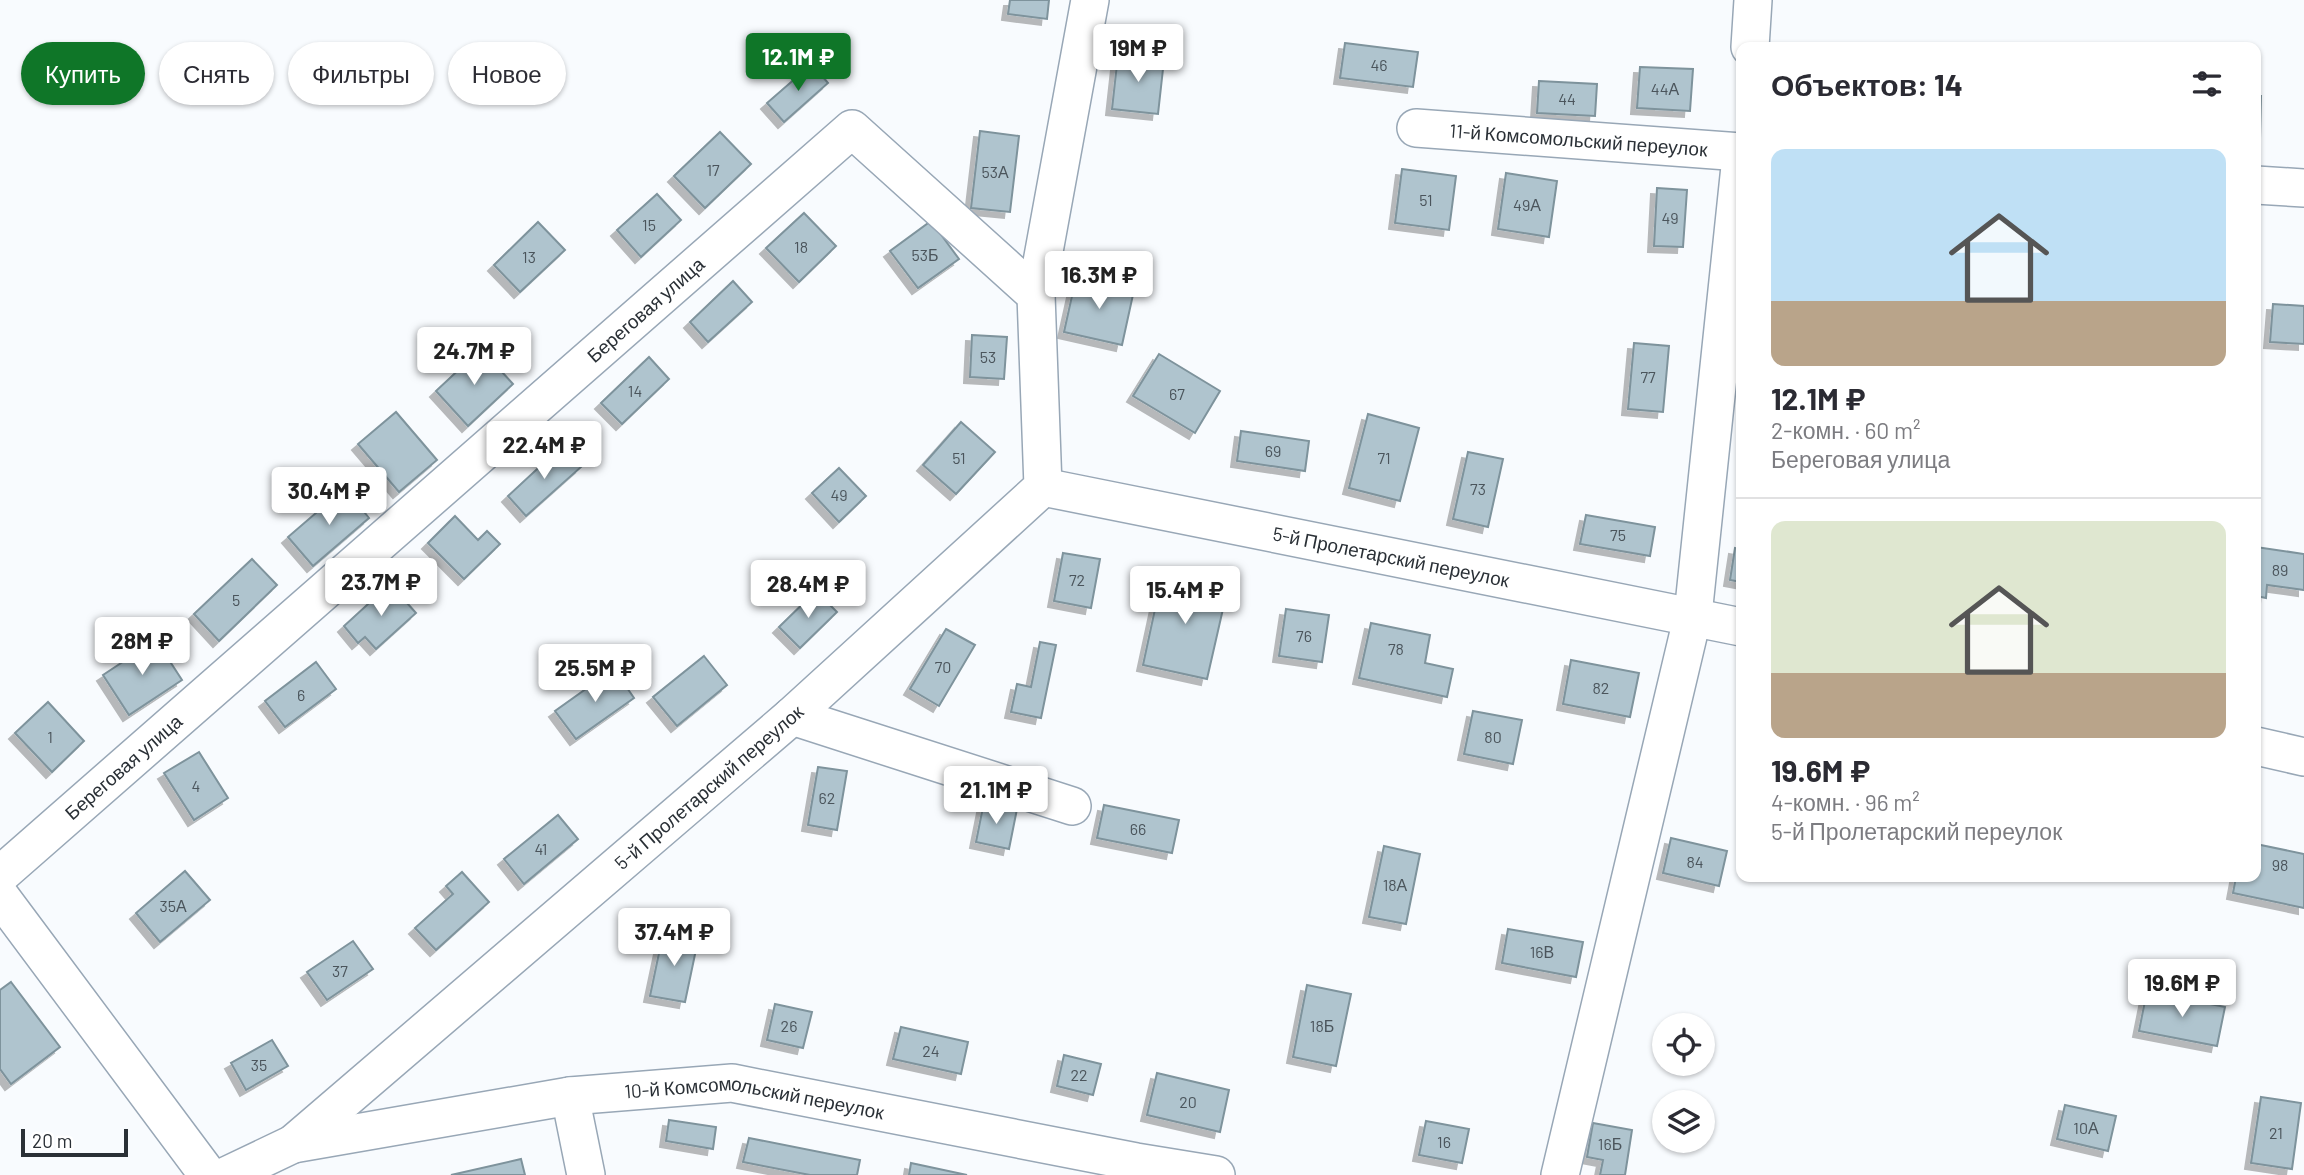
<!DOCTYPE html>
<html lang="ru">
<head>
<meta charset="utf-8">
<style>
  body { margin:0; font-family:Barlow,sans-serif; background:#f2f2f3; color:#2b2b33; height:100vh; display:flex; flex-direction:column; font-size:26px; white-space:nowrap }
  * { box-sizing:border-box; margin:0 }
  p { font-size:23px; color:#7c7c81 }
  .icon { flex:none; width:38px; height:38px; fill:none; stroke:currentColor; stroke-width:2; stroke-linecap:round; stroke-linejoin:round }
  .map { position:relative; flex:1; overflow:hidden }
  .panel { position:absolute; left:1736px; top:42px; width:525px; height:840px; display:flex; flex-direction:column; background:#fff; border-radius:14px; box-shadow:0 2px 5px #0004 }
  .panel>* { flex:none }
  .guide { position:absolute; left:21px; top:42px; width:665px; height:63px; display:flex; gap:14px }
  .fabs { position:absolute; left:1652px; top:1013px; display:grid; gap:14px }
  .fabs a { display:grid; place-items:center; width:63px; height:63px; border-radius:50%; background:#fff; box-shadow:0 2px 5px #0004; font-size:35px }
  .scale { position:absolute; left:21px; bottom:18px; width:107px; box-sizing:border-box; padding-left:7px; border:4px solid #2a3036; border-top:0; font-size:19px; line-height:24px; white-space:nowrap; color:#2a3036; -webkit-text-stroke:5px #fff; paint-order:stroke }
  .price { position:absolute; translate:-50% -60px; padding:0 16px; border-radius:7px; background:#fff; color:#222; font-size:23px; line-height:46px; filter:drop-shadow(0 2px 4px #0008) }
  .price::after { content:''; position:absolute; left:50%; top:42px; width:21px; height:16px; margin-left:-10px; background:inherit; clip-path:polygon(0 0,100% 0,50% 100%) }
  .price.on { background:#0f7628; color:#fff }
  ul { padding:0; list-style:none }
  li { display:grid; align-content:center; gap:14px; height:371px; padding:0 35px }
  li+li { border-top:2px solid #e1e1e2 }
  li span { display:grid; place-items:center; height:217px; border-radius:14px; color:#555 }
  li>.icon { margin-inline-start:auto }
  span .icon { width:126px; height:126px; fill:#fffc; stroke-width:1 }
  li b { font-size:30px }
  h2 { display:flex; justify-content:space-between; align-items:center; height:84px; padding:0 35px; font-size:30px }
  .tag { padding:0 24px; border-radius:32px; background:#fff; box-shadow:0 2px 5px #0004; font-size:24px; line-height:63px }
  .tag.on { background:#0f7628; color:#fff }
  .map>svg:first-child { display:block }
</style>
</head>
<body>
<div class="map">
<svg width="2304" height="1175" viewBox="0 0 2304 1175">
  <defs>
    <filter id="shadow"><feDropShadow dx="-6" dy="6" stdDeviation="0" flood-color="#0004"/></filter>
  </defs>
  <rect width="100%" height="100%" fill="#f8fbfe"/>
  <g fill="#afc4ce" stroke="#7e939c" stroke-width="2" filter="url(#shadow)">
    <path d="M1010,0H1049L1047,19L1008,14Z"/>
    <path d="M1345,43L1418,52L1413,87L1340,78Z"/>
    <path d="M1118,55L1164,60L1158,114L1112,109Z"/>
    <path d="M812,64L828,83L784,122L767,103Z"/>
    <path d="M1640,67L1693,69L1690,111L1637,108Z"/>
    <path d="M1539,81L1597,84L1595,116L1537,113Z"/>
    <path d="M2256,96H2261L2260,139H2256Z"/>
    <path d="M980,131L1019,136L1010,212L971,208Z"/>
    <path d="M720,132L751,164L705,208L674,176Z"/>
    <path d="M1402,169L1456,176L1449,230L1395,223Z"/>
    <path d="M1506,173L1557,181L1549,237L1498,229Z"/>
    <path d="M1657,188L1687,190L1683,247L1654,246Z"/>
    <path d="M657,194L681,220L641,257L617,230Z"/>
    <path d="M804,213L836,246L799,282L766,248Z"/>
    <path d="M931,221L959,259L918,288L890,251Z"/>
    <path d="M538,222L565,250L520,292L494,265Z"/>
    <path d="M1076,278L1134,290L1122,345L1064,332Z"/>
    <path d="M733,281L752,302L708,342L690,322Z"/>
    <path d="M2273,304L2304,306V344L2270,342Z"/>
    <path d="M972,335L1007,337L1004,379L970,377Z"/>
    <path d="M1634,343L1669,346L1663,412L1628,409Z"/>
    <path d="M481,349L513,384L468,426L436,391Z"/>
    <path d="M1159,354L1220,391L1195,433L1133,396Z"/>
    <path d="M649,357L669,379L622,424L601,403Z"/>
    <path d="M396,412L437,460L399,492L358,444Z"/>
    <path d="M1368,414L1419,428L1400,501L1349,488Z"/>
    <path d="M961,422L995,452L956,494L923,465Z"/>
    <path d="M1241,431L1309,441L1305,471L1237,461Z"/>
    <path d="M562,446L581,467L526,516L508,496Z"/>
    <path d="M1468,452L1503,459L1488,527L1453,519Z"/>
    <path d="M839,468L866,496L839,522L812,493Z"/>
    <path d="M345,488L369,518L313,566L288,537Z"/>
    <path d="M1586,515L1655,527L1650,556L1580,544Z"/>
    <path d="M455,516L478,540L487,531L500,544L464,579L428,543Z"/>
    <path d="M2256,547L2304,554V590L2267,585L2266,598L2256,596Z"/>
    <path d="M1735,548L1741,549V582L1730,580Z"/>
    <path d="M1063,553L1100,559L1091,608L1054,601Z"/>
    <path d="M252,559L277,585L219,641L194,614Z"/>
    <path d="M1163,572L1228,587L1207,679L1143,665Z"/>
    <path d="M390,584L416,613L376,649L365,637L358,643L344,626Z"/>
    <path d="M816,591L837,612L800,648L779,627Z"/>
    <path d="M1286,609L1329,615L1322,662L1279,656Z"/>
    <path d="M1371,623L1430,635L1425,663L1453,669L1447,697L1359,678Z"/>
    <path d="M946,629L975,645L939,706L910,689Z"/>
    <path d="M156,640L182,680L129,715L103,675Z"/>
    <path d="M1040,642L1056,645L1041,718L1011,712L1017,684L1031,687Z"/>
    <path d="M704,656L727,685L677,726L653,697Z"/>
    <path d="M1571,660L1639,673L1630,717L1563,704Z"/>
    <path d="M316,662L336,689L285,727L265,701Z"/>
    <path d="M614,669L634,698L576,739L555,711Z"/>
    <path d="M48,702L84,741L52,772L15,733Z"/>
    <path d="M1473,711L1522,720L1513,764L1464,754Z"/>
    <path d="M199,752L228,798L194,820L164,773Z"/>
    <path d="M818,767L847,771L837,830L808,825Z"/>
    <path d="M984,802L1017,809L1009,849L976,842Z"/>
    <path d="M1104,805L1179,820L1172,853L1097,838Z"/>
    <path d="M558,815L578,839L524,884L504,859Z"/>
    <path d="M1671,838L1727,851L1719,886L1663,873Z"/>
    <path d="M2256,844L2304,854V908L2233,893L2236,877H2256Z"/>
    <path d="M1384,846L1420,854L1406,924L1369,917Z"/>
    <path d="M185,871L210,900L160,942L136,913Z"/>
    <path d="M462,872L489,902L436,950L415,928L453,894L446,886Z"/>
    <path d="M1508,929L1583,942L1576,977L1502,963Z"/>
    <path d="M663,934L698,940L685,1002L650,996Z"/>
    <path d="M353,941L373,969L327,1000L307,972Z"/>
    <path d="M11,982L60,1047L11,1084L0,1069V990Z"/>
    <path d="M1307,985L1351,994L1336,1066L1293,1057Z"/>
    <path d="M2147,991L2225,1007L2217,1046L2139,1031Z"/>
    <path d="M775,1004L812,1012L803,1048L767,1040Z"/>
    <path d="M901,1027L968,1042L961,1074L893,1059Z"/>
    <path d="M272,1040L288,1066L246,1090L231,1063Z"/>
    <path d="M1064,1055L1101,1064L1093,1095L1057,1086Z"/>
    <path d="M1157,1073L1229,1090L1220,1132L1147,1115Z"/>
    <path d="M2261,1097L2301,1103L2292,1169L2251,1163Z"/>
    <path d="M2065,1105L2116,1116L2108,1151L2057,1139Z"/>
    <path d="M669,1120L716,1127L713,1149L666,1141Z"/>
    <path d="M1426,1121L1469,1129L1462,1163L1419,1155Z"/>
    <path d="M1593,1123L1632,1130L1625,1175H1600L1603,1160L1587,1157Z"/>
    <path d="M749,1138L860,1160L857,1175H810L743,1162Z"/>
    <path d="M521,1159L525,1175H451Z"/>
    <path d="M911,1163L967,1175H909Z"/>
  </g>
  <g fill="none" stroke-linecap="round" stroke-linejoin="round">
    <defs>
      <g id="minor">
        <path d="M1750,47L1753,0"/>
        <path id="s1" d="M1416,128L1741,152"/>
        <path d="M2256,185L2304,188"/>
        <path id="s2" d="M1043,487L1741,627"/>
        <path d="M792,716L1072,806"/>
        <path d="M2256,746L2304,757"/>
        <path id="s3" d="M0,875L852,129L1036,295"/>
        <path d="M0,896L208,1175"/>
        <path d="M570,1096L586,1175"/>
        <path id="s4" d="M293,1144L570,1096L732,1083L1136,1162L1216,1175"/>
        <path id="s5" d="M228,1175L293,1144L792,716L1043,487L1036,295L1090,0"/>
        <path d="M1560,1175L1693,615L1741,157"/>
      </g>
    </defs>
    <use href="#minor" stroke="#98a7b6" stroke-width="40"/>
    <use href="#minor" stroke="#fff" stroke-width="37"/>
  </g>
  <g text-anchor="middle" stroke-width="5" stroke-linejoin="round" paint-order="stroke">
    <g font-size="16" fill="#4b555c">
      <text x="1379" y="71">46</text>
      <text x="1665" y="95">44А</text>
      <text x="1567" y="105">44</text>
      <text x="713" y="176">17</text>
      <text x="995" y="178">53А</text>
      <text x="1426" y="206">51</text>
      <text x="1527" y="211">49А</text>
      <text x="1670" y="224">49</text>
      <text x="649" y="231">15</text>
      <text x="801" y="253">18</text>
      <text x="925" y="261">53Б</text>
      <text x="529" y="263">13</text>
      <text x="988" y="363">53</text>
      <text x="1648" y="383">77</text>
      <text x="635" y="397">14</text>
      <text x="1177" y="400">67</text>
      <text x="1273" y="457">69</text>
      <text x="959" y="464">51</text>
      <text x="1384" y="464">71</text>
      <text x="1478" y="495">73</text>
      <text x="839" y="501">49</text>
      <text x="1618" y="541">75</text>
      <text x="2280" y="576">89</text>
      <text x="1077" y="586">72</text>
      <text x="236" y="606">5</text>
      <text x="1304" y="642">76</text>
      <text x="1396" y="655">78</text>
      <text x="943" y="673">70</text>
      <text x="1601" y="694">82</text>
      <text x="301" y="701">6</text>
      <text x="50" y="743">1</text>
      <text x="1493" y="743">80</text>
      <text x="196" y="792">4</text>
      <text x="827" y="804">62</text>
      <text x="1138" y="835">66</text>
      <text x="541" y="855">41</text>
      <text x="1695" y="868">84</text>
      <text x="2280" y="871">98</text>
      <text x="1395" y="891">18А</text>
      <text x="173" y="912">35А</text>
      <text x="1542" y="958">16В</text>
      <text x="340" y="977">37</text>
      <text x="789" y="1032">26</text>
      <text x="1322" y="1032">18Б</text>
      <text x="931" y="1057">24</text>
      <text x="259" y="1071">35</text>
      <text x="1079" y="1081">22</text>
      <text x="1188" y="1108">20</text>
      <text x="2086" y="1134">10А</text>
      <text x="2276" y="1139">21</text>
      <text x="1444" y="1148">16</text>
      <text x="1610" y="1150">16Б</text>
    </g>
    <g font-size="19" fill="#2a3036" stroke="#fff">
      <text dy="7" stroke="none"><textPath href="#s1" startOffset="163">11-й Комсомольский переулок</textPath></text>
      <text dy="7" stroke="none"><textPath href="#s3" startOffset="858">Береговая улица</textPath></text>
      <text dy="7" stroke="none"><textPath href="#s2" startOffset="355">5-й Пролетарский переулок</textPath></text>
      <text dy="7" stroke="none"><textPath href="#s3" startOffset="164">Береговая улица</textPath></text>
      <text dy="7" stroke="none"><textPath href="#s5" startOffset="620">5-й Пролетарский переулок</textPath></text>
      <text dy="7" stroke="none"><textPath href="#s4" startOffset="467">10-й Комсомольский переулок</textPath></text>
    </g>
  </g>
</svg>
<div class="fabs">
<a><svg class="icon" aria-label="locate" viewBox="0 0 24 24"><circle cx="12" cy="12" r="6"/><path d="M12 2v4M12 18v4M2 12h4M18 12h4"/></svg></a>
<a><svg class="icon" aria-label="layers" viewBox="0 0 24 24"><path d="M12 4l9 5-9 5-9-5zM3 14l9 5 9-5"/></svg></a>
</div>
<div class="scale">20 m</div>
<b class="price" style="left:1138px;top:84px">19M ₽</b>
<b class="price on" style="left:798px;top:93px">12.1M ₽</b>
<b class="price" style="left:1099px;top:311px">16.3M ₽</b>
<b class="price" style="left:474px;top:387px">24.7M ₽</b>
<b class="price" style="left:544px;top:481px">22.4M ₽</b>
<b class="price" style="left:329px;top:527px">30.4M ₽</b>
<b class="price" style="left:381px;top:618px">23.7M ₽</b>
<b class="price" style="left:808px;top:620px">28.4M ₽</b>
<b class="price" style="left:1185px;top:626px">15.4M ₽</b>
<b class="price" style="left:142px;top:677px">28M ₽</b>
<b class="price" style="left:595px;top:704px">25.5M ₽</b>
<b class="price" style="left:996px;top:826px">21.1M ₽</b>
<b class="price" style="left:674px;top:968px">37.4M ₽</b>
<b class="price" style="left:2182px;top:1019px">19.6M ₽</b>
<div class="guide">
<a class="tag on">Купить</a>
<a class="tag">Снять</a>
<a class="tag">Фильтры</a>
<a class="tag">Новое</a>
</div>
<section class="panel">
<h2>Объектов: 14<svg class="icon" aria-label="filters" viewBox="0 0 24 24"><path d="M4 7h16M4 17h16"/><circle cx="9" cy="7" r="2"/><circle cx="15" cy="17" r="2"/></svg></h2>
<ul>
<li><span style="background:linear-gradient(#bfe0f5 70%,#b9a48a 0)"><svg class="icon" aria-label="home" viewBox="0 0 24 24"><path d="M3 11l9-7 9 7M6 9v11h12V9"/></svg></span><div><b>12.1M ₽</b><p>2-комн. · 60 m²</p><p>Береговая улица</p></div></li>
<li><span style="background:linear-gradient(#dfe7d0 70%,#b9a48a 0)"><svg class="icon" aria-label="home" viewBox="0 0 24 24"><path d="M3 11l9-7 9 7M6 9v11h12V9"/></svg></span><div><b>19.6M ₽</b><p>4-комн. · 96 m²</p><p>5-й Пролетарский переулок</p></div></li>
</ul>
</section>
</div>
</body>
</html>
